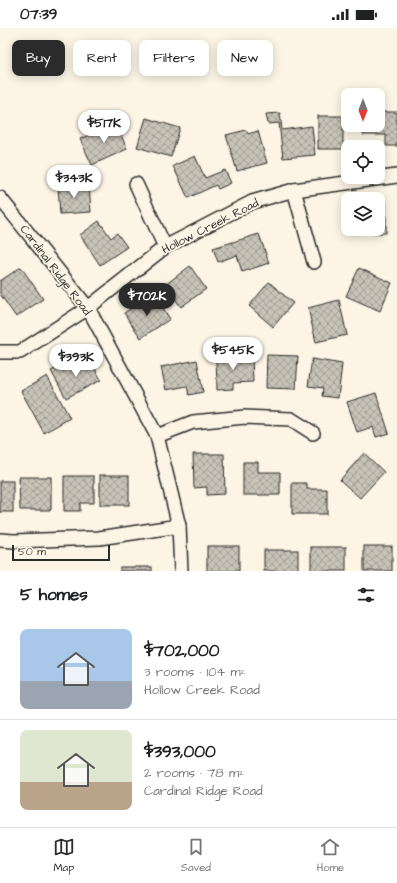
<!DOCTYPE html>
<html lang="en">
<head>
<meta charset="utf-8">
<style>
  body { margin:0; font-family:"Architects Daughter",sans-serif; background:#f2f2f2; color:#202124; height:100vh; display:flex; flex-direction:column; font-size:15px; white-space:nowrap }
  * { box-sizing:border-box; margin:0 }
  p { font-size:13px; color:#757577 }
  .icon { flex:none; width:22px; height:22px; fill:none; stroke:currentColor; stroke-width:2; stroke-linecap:round; stroke-linejoin:round }
  .map { position:relative; height:543px; overflow:hidden }
  .side { display:flex; flex-direction:column; background:#fff; flex:1 }
  .side>* { flex:none }
  .top-card { position:absolute; left:12px; top:12px; width:373px; height:36px; display:flex; gap:8px }
  .needle { width:26px; rotate:180deg }
  .controls { position:absolute; left:341px; top:60px; display:grid; gap:8px }
  .controls a { display:grid; place-items:center; width:44px; height:44px; border-radius:8px; background:#fff; box-shadow:0 2px 10px #0003; font-size:20px }
  .scale { position:absolute; left:12px; bottom:10px; width:98px; box-sizing:border-box; padding-left:4px; border:2px solid #2b2b2b; border-top:0; font-size:11px; line-height:14px; white-space:nowrap; color:#2b2b2b; -webkit-text-stroke:3px #fcf5e5; paint-order:stroke }
  .price { position:absolute; translate:-50% -34px; padding:0 9px; border-radius:14px; background:#fff; color:#222; font-size:13px; line-height:26px; filter:drop-shadow(0 1px 2px #0008) }
  .price::after { content:''; position:absolute; left:50%; top:24px; width:12px; height:9px; margin-left:-6px; background:inherit; clip-path:polygon(0 0,100% 0,50% 100%) }
  .price.active { background:#2b2b2b; color:#fff }
  ul { padding:0; list-style:none }
  li { display:flex; align-items:center; gap:12px; height:100px; padding:0 20px }
  li+li { border-top:1px solid #e0e0e0 }
  li span { display:grid; place-items:center; flex:none; width:112px; height:80px; border-radius:8px; color:#555 }
  li>.icon { margin-inline-start:auto }
  span .icon { width:48px; height:48px; fill:#fffc; stroke-width:1 }
  li b { font-size:17px }
  h2 { display:flex; justify-content:space-between; align-items:center; height:48px; padding:0 20px; font-size:17px }
  .pill { padding:0 14px; border-radius:8px; background:#fff; box-shadow:0 2px 10px #0003; font-size:14px; line-height:36px }
  .pill.active { background:#2b2b2b; color:#fff }
  .status { display:flex; justify-content:space-between; align-items:center; height:28px; padding:0 20px; background:#fff; direction:ltr }
  .status svg { height:11px; fill:currentColor }
  .dock { display:flex; justify-content:space-around; align-items:center; height:56px; border-top:1px solid #e0e0e0; background:#fff; font-size:11px; color:#757577 }
  .dock a { display:grid; justify-items:center; gap:2px }
  .dock .active { color:#2b2b2b }
  .map>svg:first-child { display:block }
</style>
</head>
<body>
<div class="status"><b>07:39</b><svg viewBox="0 0 49 12"><path d="M0 12V9h3v3zM5 12V6h3v6zM10 12V3h3v9zM15 12V0h3v12zM26 1h20v11H26zM47 4h2v5h-2z"/></svg></div>
<div class="map">
<svg width="397" height="543" viewBox="0 0 397 543">
  <defs>
    <pattern id="building-cross-hatch" width="8" height="8" patternUnits="userSpaceOnUse"><rect width="8" height="8" fill="#c8c3b7"/><path d="M0 0l8 8M0 8l8-8" fill="none" stroke="#a39f95"/></pattern>
  </defs>
  <rect width="100%" height="100%" fill="#fcf5e5"/>
  <filter id="ink" filterUnits="userSpaceOnUse"><feTurbulence type="fractalNoise" baseFrequency=".025" numOctaves="2"/><feDisplacementMap in="SourceGraphic" scale="8" xChannelSelector="R" yChannelSelector="G"/><feConvolveMatrix kernelMatrix="1 2 1 2 8 2 1 2 1" color-interpolation-filters="sRGB"/></filter>
  <g filter="url(#ink)">
    <g fill="url(#building-cross-hatch)" stroke="#2b2b2b">
      <path d="M378,84H397V118H386V107H363V97H378Z"/>
      <path d="M280,85L282,102L312,98L315,127L283,130L279,95L268,96L266,86Z"/>
      <rect x="318" y="88" width="25" height="33"/>
      <path d="M146,90L180,100L171,129L137,119Z"/>
      <path d="M116,95L127,121L92,137L80,111Z"/>
      <path d="M246,102L248,106L258,103L267,135L237,143L226,107Z"/>
      <path d="M195,128L205,150L225,142L231,155L218,161L216,157L188,170L173,138Z"/>
      <path d="M89,156L91,184L60,186L58,158Z"/>
      <path d="M347,174H348V201H378V174H386V205L347,206Z"/>
      <path d="M99,193L111,210L117,205L127,219L100,237L80,207Z"/>
      <path d="M259,206L269,235L242,244L237,227L218,234L213,220Z"/>
      <path d="M190,238L206,261L181,279L165,257Z"/>
      <path d="M21,239L43,271L16,289L0,266V253Z"/>
      <path d="M359,240L392,255L380,283L346,268Z"/>
      <path d="M269,254L293,275L273,299L249,278Z"/>
      <path d="M156,269L170,291L141,310L124,285L136,277L138,280Z"/>
      <path d="M339,272L347,307L316,314L308,280Z"/>
      <path d="M267,327L298,328L296,361L266,360Z"/>
      <path d="M252,328L253,354L233,355V361L217,362L216,329Z"/>
      <path d="M90,331L101,352L66,370L51,343L67,335L70,341Z"/>
      <path d="M312,331L342,336L338,370L322,368L323,360L308,358Z"/>
      <path d="M197,332L203,364L189,367L187,358L166,362L161,339Z"/>
      <path d="M47,348L70,390L44,405L21,363Z"/>
      <path d="M376,365L389,405L376,409L373,399L357,404L347,374Z"/>
      <path d="M364,425L384,444L360,470L340,452Z"/>
      <path d="M193,426H224L225,466L207,467V459L194,460Z"/>
      <path d="M243,434H258V444H280V467H243Z"/>
      <rect x="100" y="447" width="29" height="30"/>
      <path d="M64,448H94V475H80V483H64Z"/>
      <path d="M19,449H51V482H20Z"/>
      <rect x="0" y="453" width="13" height="31"/>
      <path d="M292,455H307V461H327V486H292Z"/>
      <rect x="207" y="518" width="32" height="25"/>
      <rect x="364" y="518" width="28" height="25"/>
      <rect x="311" y="519" width="35" height="24"/>
      <rect x="264" y="522" width="34" height="21"/>
      <rect x="120" y="539" width="32" height="4"/>
    </g>
    <g fill="none" stroke-linecap="round" stroke-linejoin="round">
      <defs>
        <g id="minor">
          <path d="M136,156L165,219"/>
          <path d="M294,162L314,234"/>
          <path d="M0,170L88,280L157,408L179,498L181,543"/>
          <path d="M0,324H20L88,280L165,219L252,174L294,162L397,148"/>
          <path d="M157,408L193,394L245,389L291,391L313,405"/>
          <path d="M0,512L14,513L99,510L179,498"/>
        </g>
      </defs>
      <use href="#minor" stroke="#2b2b2b" stroke-width="16"/>
      <use href="#minor" stroke="#fcf5e5" stroke-width="13"/>
    </g>
  </g>
  <g text-anchor="middle" stroke-width="3.5" stroke-linejoin="round" paint-order="stroke">
    <g font-size="12" fill="#2b2b2b" stroke="#fcf5e5">
      <text transform="translate(210 198) rotate(-27)" y="4">Hollow Creek Road</text>
      <text transform="translate(56 242) rotate(53)" y="4">Cardinal Ridge Road</text>
    </g>
  </g>
</svg>
<div class="controls">
<a><svg class="needle" viewBox="-14 -14 28 28"><path d="M0-13l5 13h-10z" fill="#e53935"/><path d="M0 13l5-13h-10z" fill="#757577"/></svg></a>
<a><svg class="icon" aria-label="locate" viewBox="0 0 24 24"><circle cx="12" cy="12" r="6"/><path d="M12 2v4M12 18v4M2 12h4M18 12h4"/></svg></a>
<a><svg class="icon" aria-label="layers" viewBox="0 0 24 24"><path d="M12 4l9 5-9 5-9-5zM3 14l9 5 9-5"/></svg></a>
</div>
<div class="scale">50 m</div>
<b class="price" style="left:104px;top:116px">$517K</b>
<b class="price" style="left:74px;top:171px">$343K</b>
<b class="price active" style="left:147px;top:289px">$702K</b>
<b class="price" style="left:233px;top:343px">$545K</b>
<b class="price" style="left:76px;top:350px">$393K</b>
<div class="top-card">
<a class="pill active">Buy</a>
<a class="pill">Rent</a>
<a class="pill">Filters</a>
<a class="pill">New</a>
</div>
</div>
<section class="side">
<h2>5 homes<svg class="icon" aria-label="filters" viewBox="0 0 24 24"><path d="M4 7h16M4 17h16"/><circle cx="9" cy="7" r="2"/><circle cx="15" cy="17" r="2"/></svg></h2>
<ul>
<li><span style="background:linear-gradient(#a9c7e8 65%,#9aa5b1 0)"><svg class="icon" aria-label="home" viewBox="0 0 24 24"><path d="M3 11l9-7 9 7M6 9v11h12V9"/></svg></span><div><b>$702,000</b><p>3 rooms · 104 m²</p><p>Hollow Creek Road</p></div></li>
<li><span style="background:linear-gradient(#dfe7d0 65%,#b9a48a 0)"><svg class="icon" aria-label="home" viewBox="0 0 24 24"><path d="M3 11l9-7 9 7M6 9v11h12V9"/></svg></span><div><b>$393,000</b><p>2 rooms · 78 m²</p><p>Cardinal Ridge Road</p></div></li>
</ul>
</section>
<nav class="dock">
<a class="active"><svg class="icon" aria-label="map" viewBox="0 0 24 24"><path d="M3 6l6-2 6 2 6-2v14l-6 2-6-2-6 2zM9 4v14M15 6v14"/></svg>Map</a>
<a><svg class="icon" aria-label="saved" viewBox="0 0 24 24"><path d="M7 4h10v16l-5-4-5 4z"/></svg>Saved</a>
<a><svg class="icon" aria-label="home" viewBox="0 0 24 24"><path d="M3 11l9-7 9 7M6 9v11h12V9"/></svg>Home</a>
</nav>
</body>
</html>
